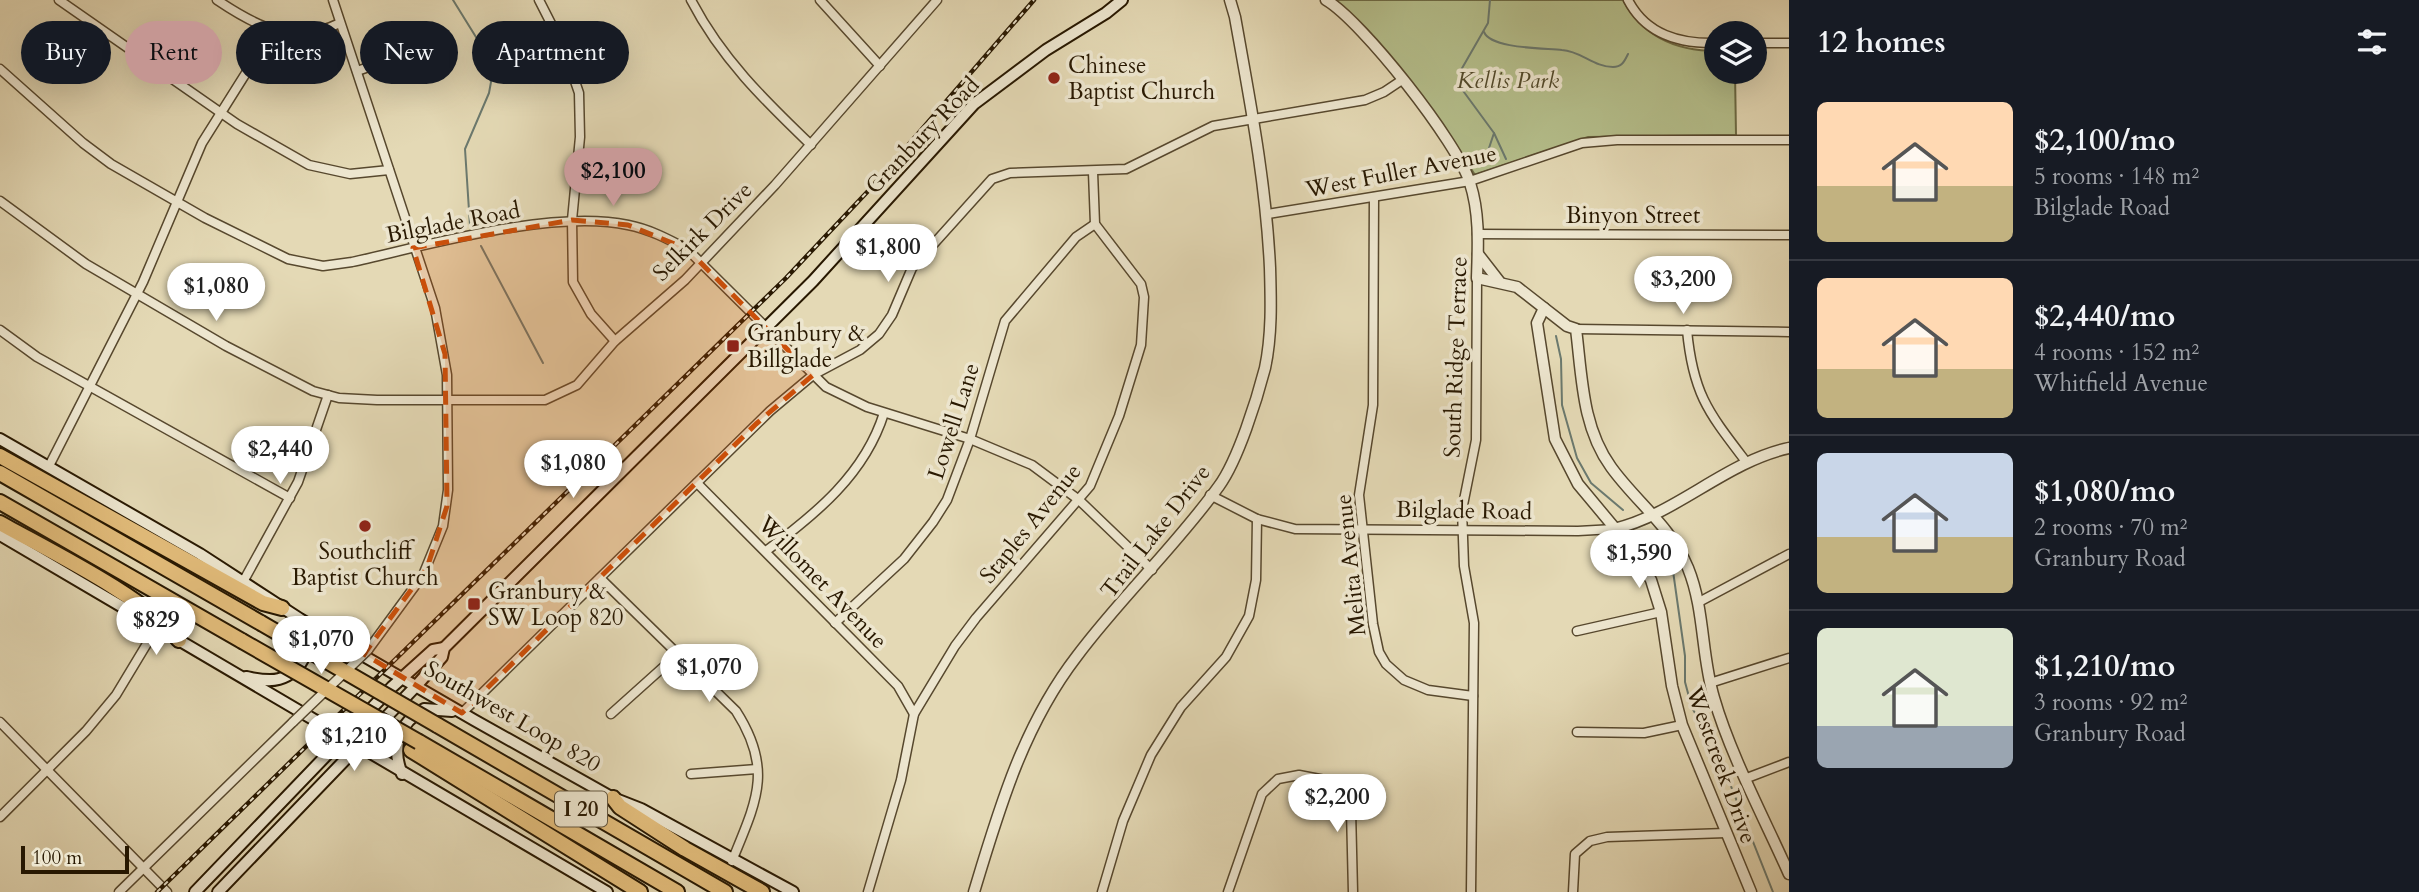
<!DOCTYPE html>
<html lang="en">
<head>
<meta charset="utf-8">
<style>
  body { margin:0; font-family:Cardo,serif; background:#242831; color:#f1f3f6; height:100vh; display:flex; flex-direction:column; font-size:26px; white-space:nowrap }
  * { box-sizing:border-box; margin:0 }
  p { font-size:23px; color:#9ea1a6 }
  .icon { flex:none; width:38px; height:38px; fill:none; stroke:currentColor; stroke-width:2; stroke-linecap:round; stroke-linejoin:round }
  .map { position:relative; flex:1; overflow:hidden }
  .drawer { display:flex; flex-direction:column; background:#171b24; width:630px }
  .drawer>* { flex:none }
  .hud { position:absolute; left:21px; top:21px; width:665px; height:63px; display:flex; gap:14px }
  .fabs { position:absolute; left:1704px; top:21px; display:grid; gap:14px }
  .fabs a { display:grid; place-items:center; width:63px; height:63px; border-radius:50%; background:#171b24; box-shadow:0 7px 28px #0002; font-size:35px }
  .scale { position:absolute; left:21px; bottom:18px; width:108px; box-sizing:border-box; padding-left:7px; border:4px solid #281801; border-top:0; font-size:19px; line-height:24px; white-space:nowrap; color:#281801; -webkit-text-stroke:5px #ede6cf; paint-order:stroke }
  .price { position:absolute; translate:-50% -60px; padding:0 16px; border-radius:24px; background:#fff; color:#222; font-size:23px; line-height:46px; filter:drop-shadow(0 2px 4px #0008) }
  .price::after { content:''; position:absolute; left:50%; top:42px; width:21px; height:16px; margin-left:-10px; background:inherit; clip-path:polygon(0 0,100% 0,50% 100%) }
  .price.selected { background:#c59692; color:#111 }
  ul { padding:0; list-style:none }
  li { display:flex; align-items:center; gap:21px; height:175px; padding:0 28px }
  li+li { border-top:2px solid #363941 }
  li span { display:grid; place-items:center; flex:none; width:196px; height:140px; border-radius:10px; color:#555 }
  li>.icon { margin-inline-start:auto }
  span .icon { width:84px; height:84px; fill:#fffc; stroke-width:1 }
  li b { font-size:30px }
  h2 { display:flex; justify-content:space-between; align-items:center; height:84px; padding:0 28px; font-size:30px }
  .tag { padding:0 24px; border-radius:32px; background:#171b24; box-shadow:0 7px 28px #0002; font-size:24px; line-height:63px }
  .tag.selected { background:#c59692; color:#111 }
  main { display:flex; flex:1; min-height:0 }
  .map>svg:first-child { display:block }
</style>
</head>
<body>
<main>
<div class="map">
<svg width="1789" height="892" viewBox="0 0 1789 892">
  <rect width="100%" height="100%" fill="#e4d9b5"/>
  <filter id="stains"><feTurbulence type="fractalNoise" baseFrequency=".00286" numOctaves="4"/><feColorMatrix values="0 0 0 0 .2 0 0 0 0 .09 0 0 0 0 .02 0 0 0 .5 -.17"/></filter>
  <radialGradient id="worn" r=".72"><stop offset=".6" stop-color="#630" stop-opacity="0"/><stop offset="1" stop-color="#630" stop-opacity=".3"/></radialGradient>
  <path fill="#b5bf8c" stroke="#6e6c46" stroke-width="2" d="M1333,0H1623C1643,37 1676,51 1717,51V72H1735L1736,135L1588,137L1475,175L1449,134L1368,31Z"/>
  <g fill="none" stroke-linecap="round" stroke-linejoin="round">
    <g stroke="#6b796e" stroke-width="2">
      <path d="M453,0L484,50L491,82L489,93L465,149L470,226"/>
      <path d="M1490,0L1488,23L1461,70V88L1494,133L1506,159"/>
      <path d="M1484,32C1491,49 1545,48 1562,50C1581,51 1594,67 1613,67C1622,67 1624,62 1628,54"/>
      <path d="M1483,166L1494,133"/>
      <path d="M481,246L543,363"/>
      <path d="M1556,336L1561,359L1562,405L1577,458L1591,483L1623,510"/>
      <path d="M566,462L580,445"/>
      <path d="M1646,535L1673,571L1685,656V682L1692,708L1715,746L1773,892"/>
    </g>
    <defs>
      <g id="minor">
        <path d="M59,0L237,124L309,165L350,174L389,170"/>
        <path d="M217,0C257,27 293,46 340,23"/>
        <path d="M333,0L435,308L447,375L448,490L443,526L423,575L368,650"/>
        <path d="M539,0L564,49L579,93L580,137L572,220L573,282L591,314L615,341"/>
        <path d="M691,0C721,58 764,100 811,145"/>
        <path d="M820,0L880,66"/>
        <path d="M1628,0C1646,35 1680,44 1717,43"/>
        <path d="M1755,43H1789"/>
        <path d="M0,69L83,143L111,164L205,218L288,259L323,266L352,262C428,245 553,209 628,225C649,229 668,239 687,249L826,387L867,407L970,439L1032,465L1079,500L1152,570"/>
        <path d="M357,71L401,56"/>
        <path d="M1374,197L1373,405L1359,495L1373,624L1379,652L1386,664L1404,680L1428,690L1473,696"/>
        <path d="M0,201L86,264L226,346L313,391L339,398L377,400H545L577,385L615,341L685,280L775,185L937,0"/>
        <path d="M1268,214L1470,181L1582,143L1617,140H1789"/>
        <path d="M1477,234L1789,235"/>
        <path d="M1576,329L1789,332"/>
        <path d="M0,330L37,357L290,498"/>
        <path d="M1687,330C1693,395 1709,413 1747,463"/>
        <path d="M49,466L143,282L202,143L273,30"/>
        <path d="M697,483L898,686L914,714"/>
        <path d="M1210,495L1257,519L1295,529L1578,531L1614,529"/>
        <path d="M766,551C816,514 865,474 884,413"/>
        <path d="M600,578L736,711C774,770 756,802 732,861"/>
        <path d="M243,582L298,482L328,395"/>
        <path d="M1699,602L1789,554"/>
        <path d="M835,623L904,559L933,522L947,500L970,439L1005,321L1076,237L1095,224"/>
        <path d="M1577,631L1661,612"/>
        <path d="M1710,683L1789,658"/>
        <path d="M462,713L770,411L813,375L860,350L879,334L892,315L912,268L992,179L1010,173L1126,169L1213,126L1365,100L1384,92L1402,80"/>
        <path d="M611,714L679,653"/>
        <path d="M0,722L167,892"/>
        <path d="M1577,732L1644,733L1682,725"/>
        <path d="M691,774L757,769"/>
        <path d="M1747,778L1789,762"/>
        <path d="M0,817L86,731L116,695L157,627"/>
        <path d="M119,892L293,722"/>
        <path d="M868,892L901,780L914,714L955,646L976,618L1090,486L1119,416L1141,345L1144,297L1141,284L1095,224L1093,172"/>
        <path d="M1102,892L1123,821L1151,755L1181,707L1226,657L1249,616L1256,580L1257,519"/>
        <path d="M1228,892L1262,794L1278,779L1299,775L1330,781L1343,789L1351,810L1353,892"/>
        <path d="M1471,892L1474,623L1464,566L1462,510L1476,440L1477,278"/>
        <path d="M1573,892L1575,854L1590,841L1607,837L1726,833"/>
      </g>
      <g id="tertiary">
        <path d="M1326,0C1362,21 1458,143 1470,183C1480,214 1478,247 1477,278L1517,287L1567,326L1576,329C1582,377 1582,427 1611,467C1636,502 1671,526 1688,568C1705,610 1701,655 1714,698C1730,754 1765,820 1789,874"/>
        <path d="M1478,254L1499,281"/>
        <path d="M1544,308L1537,323L1555,439L1578,484L1633,550L1651,580L1661,612L1672,686L1682,725L1751,892"/>
        <path d="M1614,529C1677,514 1725,462 1789,448"/>
        <path d="M974,892C999,809 1023,726 1077,656C1121,597 1176,546 1219,486C1238,460 1257,399 1265,368C1272,335 1271,301 1270,268C1266,183 1250,101 1235,17L1230,0"/>
      </g>
      <g id="secondary">
        <path d="M0,439L200,554L300,619L474,720L613,798L641,809L793,892"/>
        <path d="M0,535L607,892"/>
        <path d="M246,677C257,679 268,682 279,679C304,672 315,642 302,621"/>
        <path d="M402,774C391,747 399,723 424,709L452,711"/>
        <path d="M195,892L392,687L433,650L444,648"/>
        <path d="M218,892L417,685L442,657L444,648L813,281L974,104L1046,50L1106,13L1122,0"/>
      </g>
      <g id="motorway">
        <path d="M0,456L263,603L282,608"/>
        <path d="M0,473L261,623"/>
        <path d="M0,502L242,641"/>
        <path d="M0,523C48,550 147,598 179,640"/>
        <path d="M437,725L725,892"/>
        <path d="M419,742L677,892"/>
        <path d="M411,750L640,892"/>
        <path d="M613,798L620,807L685,849L762,892"/>
      </g>
    </defs>
    <use href="#minor" stroke="#57482e" stroke-width="11"/>
    <use href="#tertiary" stroke="#57482e" stroke-width="13"/>
    <use href="#secondary" stroke="#281801" stroke-width="14"/>
    <use href="#motorway" stroke="#281801" stroke-width="18"/>
    <use href="#minor" stroke="#ede6cf" stroke-width="8"/>
    <use href="#tertiary" stroke="#ede6cf" stroke-width="10"/>
    <use href="#secondary" stroke="#ede6cf" stroke-width="10"/>
    <use href="#motorway" stroke="#e2bc7a" stroke-width="14"/>
    <defs>
      <path id="rail" d="M157,892L786,278L870,189L1034,0"/>
    </defs>
    <use href="#rail" stroke="#281801" stroke-width="4.5"/>
    <use href="#rail" stroke="#ede6cf" stroke-width="2" stroke-dasharray="5" stroke-linecap="butt"/>
    <defs>
      <path id="minor-bridge" d="M293,722L368,650"/>
      <g id="motorway-bridge">
        <path d="M261,623L437,725"/>
        <path d="M242,641L419,742"/>
      </g>
    </defs>
    <use href="#minor-bridge" stroke="#57482e" stroke-width="11" stroke-linecap="butt"/>
    <use href="#motorway-bridge" stroke="#281801" stroke-width="18" stroke-linecap="butt"/>
    <use href="#minor-bridge" stroke="#ede6cf" stroke-width="8"/>
    <use href="#motorway-bridge" stroke="#e2bc7a" stroke-width="14"/>
  </g>
  <path fill="#cb4f0a" fill-opacity="0.2" stroke="#cb4f0a" stroke-width="5" stroke-dasharray="14 9" stroke-linejoin="round" d="M572,220L628,225L687,249L813,375L756,424L462,713L364,654L427,568L447,506L445,354L413,248Z"/>
  <g fill="#8f2418" stroke="#ede6cf" stroke-width="2.5">
    <circle cx="1054" cy="78" r="7"/>
    <rect x="726" y="339" width="14" height="14" rx="3.5"/>
    <circle cx="365" cy="526" r="7"/>
    <rect x="467" y="597" width="14" height="14" rx="3.5"/>
  </g>
  <g text-anchor="middle" stroke-width="7" stroke-linejoin="round" paint-order="stroke">
    <rect fill="#ede6cf" stroke="#63563f" stroke-width="2" x="555" y="791.5" width="52" height="35" rx="5"/>
    <g font-size="21" font-weight="bold" fill="#281801">
      <text x="581" y="816">I 20</text>
    </g>
    <g font-size="23" fill="#281801" stroke="#ede6cf" text-anchor="start">
      <text x="1068" y="73">Chinese<tspan x="1068" dy="26">Baptist Church</tspan></text>
      <text x="747" y="341">Granbury &amp;<tspan x="747" dy="26">Billglade</tspan></text>
      <text x="365" y="559" text-anchor="middle">Southcliff<tspan x="365" dy="26">Baptist Church</tspan></text>
      <text x="488" y="599">Granbury &amp;<tspan x="488" dy="26">SW Loop 820</tspan></text>
    </g>
    <g font-size="23" font-style="italic" fill="#524a2b" stroke="#ede6cf">
      <text x="1508" y="88">Kellis Park</text>
    </g>
    <g font-size="23" fill="#281801" stroke="#ede6cf">
      <text transform="translate(922 135) rotate(-46)" y="8">Granbury Road</text>
      <text transform="translate(1401 171) rotate(-11)" y="8">West Fuller Avenue</text>
      <text x="1633" y="223">Binyon Street</text>
      <text transform="translate(453 222) rotate(-11)" y="8">Bilglade Road</text>
      <text transform="translate(702 231) rotate(-45)" y="8">Selkirk Drive</text>
      <text transform="translate(1455 357) rotate(-88)" y="8">South Ridge Terrace</text>
      <text transform="translate(953 421) rotate(-72)" y="8">Lowell Lane</text>
      <text transform="translate(1464 510) rotate(1)" y="8">Bilglade Road</text>
      <text transform="translate(1030 523) rotate(-51)" y="8">Staples Avenue</text>
      <text transform="translate(1155 531) rotate(-52)" y="8">Trail Lake Drive</text>
      <text transform="translate(1350 565) rotate(-96)" y="8">Melita Avenue</text>
      <text transform="translate(823 582) rotate(46)" y="8">Willomet Avenue</text>
      <text transform="translate(513 716) rotate(30)" y="8">Southwest Loop 820</text>
      <text transform="translate(1722 765) rotate(70)" y="8">Westcreek Drive</text>
    </g>
  </g>
  <rect width="100%" height="100%" filter="url(#stains)"/>
  <rect width="100%" height="100%" fill="url(#worn)"/>
</svg>
<div class="fabs">
<a><svg class="icon" aria-label="layers" viewBox="0 0 24 24"><path d="M12 4l9 5-9 5-9-5zM3 14l9 5 9-5"/></svg></a>
</div>
<div class="scale">100 m</div>
<b class="price selected" style="left:613px;top:208px">$2,100</b>
<b class="price" style="left:888px;top:284px">$1,800</b>
<b class="price" style="left:1683px;top:316px">$3,200</b>
<b class="price" style="left:216px;top:323px">$1,080</b>
<b class="price" style="left:280px;top:486px">$2,440</b>
<b class="price" style="left:573px;top:500px">$1,080</b>
<b class="price" style="left:1639px;top:590px">$1,590</b>
<b class="price" style="left:156px;top:657px">$829</b>
<b class="price" style="left:321px;top:676px">$1,070</b>
<b class="price" style="left:709px;top:704px">$1,070</b>
<b class="price" style="left:354px;top:773px">$1,210</b>
<b class="price" style="left:1337px;top:834px">$2,200</b>
<div class="hud">
<a class="tag">Buy</a>
<a class="tag selected">Rent</a>
<a class="tag">Filters</a>
<a class="tag">New</a>
<a class="tag">Apartment</a>
</div>
</div>
<section class="drawer">
<h2>12 homes<svg class="icon" aria-label="filters" viewBox="0 0 24 24"><path d="M4 7h16M4 17h16"/><circle cx="9" cy="7" r="2"/><circle cx="15" cy="17" r="2"/></svg></h2>
<ul>
<li><span style="background:linear-gradient(#ffd9b3 60%,#c2b280 0)"><svg class="icon" aria-label="home" viewBox="0 0 24 24"><path d="M3 11l9-7 9 7M6 9v11h12V9"/></svg></span><div><b>$2,100/mo</b><p>5 rooms · 148 m²</p><p>Bilglade Road</p></div></li>
<li><span style="background:linear-gradient(#ffd9b3 65%,#c2b280 0)"><svg class="icon" aria-label="home" viewBox="0 0 24 24"><path d="M3 11l9-7 9 7M6 9v11h12V9"/></svg></span><div><b>$2,440/mo</b><p>4 rooms · 152 m²</p><p>Whitfield Avenue</p></div></li>
<li><span style="background:linear-gradient(#c9d6e8 60%,#c2b280 0)"><svg class="icon" aria-label="home" viewBox="0 0 24 24"><path d="M3 11l9-7 9 7M6 9v11h12V9"/></svg></span><div><b>$1,080/mo</b><p>2 rooms · 70 m²</p><p>Granbury Road</p></div></li>
<li><span style="background:linear-gradient(#dfe7d0 70%,#9aa5b1 0)"><svg class="icon" aria-label="home" viewBox="0 0 24 24"><path d="M3 11l9-7 9 7M6 9v11h12V9"/></svg></span><div><b>$1,210/mo</b><p>3 rooms · 92 m²</p><p>Granbury Road</p></div></li>
</ul>
</section>
</main>
</body>
</html>
